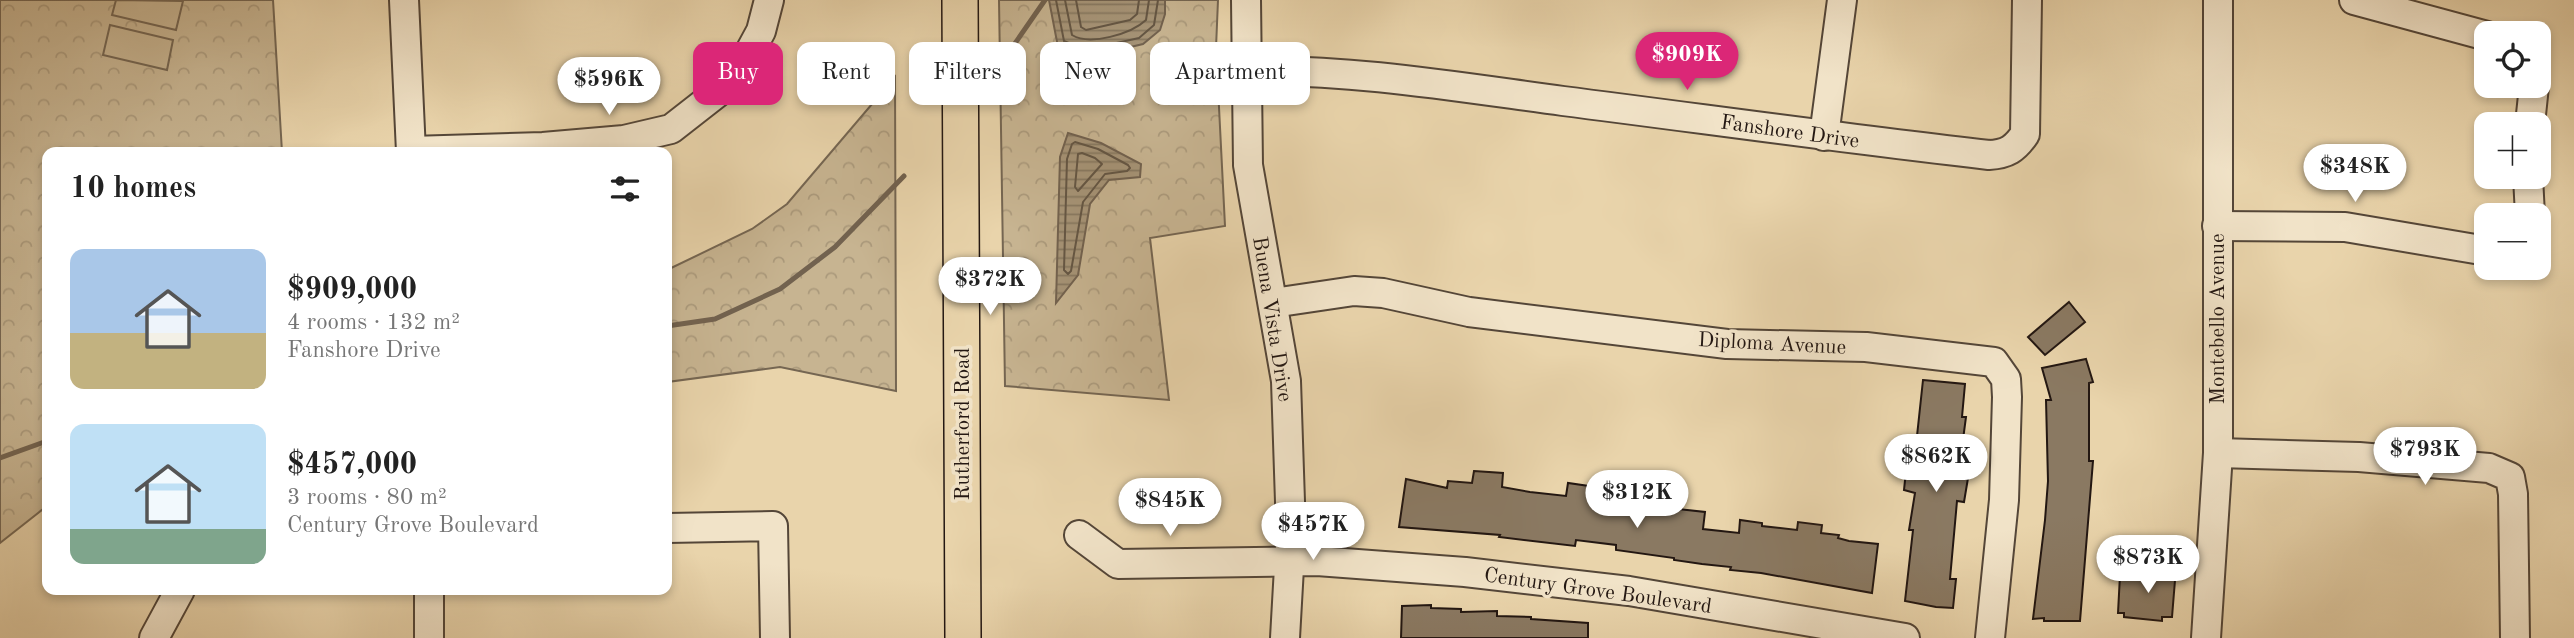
<!DOCTYPE html>
<html lang="en">
<head>
<meta charset="utf-8">
<style>
  body { margin:0; font-family:"Old Standard TT",serif; background:#f6f6f6; color:#222; height:100vh; display:flex; flex-direction:column; font-size:26px; white-space:nowrap }
  * { box-sizing:border-box; margin:0 }
  p { font-size:23px; color:#767676 }
  .icon { flex:none; width:38px; height:38px; fill:none; stroke:currentColor; stroke-width:2; stroke-linecap:round; stroke-linejoin:round }
  .map { position:relative; flex:1; overflow:hidden }
  .panel { position:absolute; left:42px; top:147px; width:630px; height:448px; display:flex; flex-direction:column; background:#fff; border-radius:14px; box-shadow:0 4px 10px #0003 }
  .panel>* { flex:none }
  .hud { position:absolute; left:693px; top:42px; width:665px; height:63px; display:flex; gap:14px }
  .tools { position:absolute; left:2474px; top:21px; display:grid; gap:14px }
  .tools a { display:grid; place-items:center; width:77px; height:77px; border-radius:14px; background:#fff; box-shadow:0 4px 10px #0003; font-size:35px }
  .price { position:absolute; translate:-50% -60px; padding:0 16px; border-radius:24px; background:#fff; color:#222; font-size:23px; line-height:46px; filter:drop-shadow(0 2px 4px #0008) }
  .price::after { content:''; position:absolute; left:50%; top:42px; width:21px; height:16px; margin-left:-10px; background:inherit; clip-path:polygon(0 0,100% 0,50% 100%) }
  .price.active { background:#db2777; color:#fff }
  ul { padding:0; list-style:none }
  li { display:flex; align-items:center; gap:21px; height:175px; padding:0 28px }
  li span { display:grid; place-items:center; flex:none; width:196px; height:140px; border-radius:14px; color:#555 }
  li>.icon { margin-inline-start:auto }
  span .icon { width:84px; height:84px; fill:#fffc; stroke-width:1 }
  li b { font-size:30px }
  h2 { display:flex; justify-content:space-between; align-items:center; height:84px; padding:0 28px; font-size:30px }
  .pill { padding:0 24px; border-radius:14px; background:#fff; box-shadow:0 4px 10px #0003; font-size:24px; line-height:63px }
  .pill.active { background:#db2777; color:#fff }
  .map>svg:first-child { display:block }
</style>
</head>
<body>
<div class="map">
<svg width="2574" height="638" viewBox="0 0 2574 638">
  <defs>
    <pattern id="forest-crowns" width="20" height="18" patternUnits="userSpaceOnUse" patternTransform="scale(1.75)"><rect width="20" height="18" fill="#c7b491"/><path d="M2 6a3 3 0 1 1 6 0M12 15a3 3 0 1 1 6 0" fill="none" stroke="#ab9a7c"/></pattern>
    <pattern id="water-rules" width="6" height="5" patternUnits="userSpaceOnUse" patternTransform="scale(1.75)"><rect width="6" height="5" fill="#a69477"/><path d="M0 2.5h6" fill="none" stroke="#877860"/></pattern>
  </defs>
  <rect width="100%" height="100%" fill="#e9d4ab"/>
  <filter id="stains"><feTurbulence type="fractalNoise" baseFrequency=".00286" numOctaves="4"/><feColorMatrix values="0 0 0 0 .2 0 0 0 0 .09 0 0 0 0 .02 0 0 0 .5 -.17"/></filter>
  <radialGradient id="worn" r=".72"><stop offset=".6" stop-color="#630" stop-opacity="0"/><stop offset="1" stop-color="#630" stop-opacity=".3"/></radialGradient>
  <g fill="url(#forest-crowns)" stroke="#756652" stroke-width="2">
    <path d="M0,0H273L282,152H47V506L0,543Z"/>
    <path d="M999,0H1218L1216,48L1225,226L1150,238L1169,400L1005,386Z"/>
    <path d="M895,77L896,391L780,367L667,382V270L752,229L787,204Z"/>
  </g>
  <g fill="#c7b491" stroke="#756652" stroke-width="2">
    <path d="M116,0L183,1L176,30L112,15Z"/>
    <path d="M110,25L173,40L167,70L103,55Z"/>
  </g>
  <g fill="url(#water-rules)" stroke="#72624f" stroke-width="2">
    <path d="M1049,0H1165V14L1160,30L1143,44L1084,58L1058,47Z"/>
    <path d="M1068,133L1101,143L1141,164L1140,177L1109,180L1090,204L1078,275L1056,303L1060,157Z"/>
  </g>
  <g fill="none" stroke-linecap="round" stroke-linejoin="round">
    <g stroke="#645644" stroke-width="2">
      <path d="M1056,0L1064,41L1085,50L1139,38L1154,25L1158,0"/>
      <path d="M1065,0L1072,35C1090,46 1131,34 1146,20L1149,0"/>
      <path d="M1076,0L1081,27L1086,30L1130,20L1137,14L1139,0"/>
      <path d="M1075,142L1098,149L1128,165L1130,168L1127,171L1105,174L1083,202L1071,271L1068,274L1064,270L1067,159L1072,144Z"/>
      <path d="M1082,153L1095,158L1102,164L1078,191L1075,187L1078,154Z"/>
    </g>
    <g stroke="#72624f" stroke-width="5">
      <path d="M1007,55L1045,0"/>
      <path d="M667,326L715,319L780,289L835,247L904,176"/>
      <path d="M0,458L47,441"/>
    </g>
  </g>
  <g fill="#8a7962" stroke="#231712" stroke-width="2">
    <path d="M2069,302L2085,322L2045,355L2028,337Z"/>
    <path d="M2086,359L2093,382L2089,383V461H2093L2080,621H2044V618L2033,619L2045,520L2048,481L2046,400H2051L2042,368Z"/>
    <path d="M1923,380L1965,384L1962,417H1966L1962,447H1965L1961,477L1968,478L1964,502L1957,501L1950,579H1956L1953,608L1936,607L1905,601L1913,530H1909L1915,493L1904,490L1906,471L1920,472L1923,436H1917Z"/>
    <path d="M1474,471L1503,473L1502,487L1530,492L1566,496L1568,483L1589,486L1616,489L1615,502L1705,512L1703,529L1739,533L1740,520L1762,523V526L1797,530L1798,522L1822,525L1821,533L1839,535L1838,538L1849,541L1878,544L1872,593L1761,573L1730,570L1731,567L1702,564L1674,560V558L1616,550V545L1576,540L1575,546L1499,537L1500,535L1399,527L1406,479L1447,488L1448,481L1472,483Z"/>
    <path d="M2152,566L2176,568L2172,617H2162V621L2124,617V613H2118L2120,575H2152Z"/>
    <path d="M1431,605V608L1461,609V612L1497,611V616L1531,617V619L1588,623V638H1401L1402,606Z"/>
  </g>
  <g fill="none" stroke-linecap="round" stroke-linejoin="round">
    <defs>
      <g id="minor">
        <path d="M404,0L411,152"/>
        <path d="M1246,0L1248,165L1286,381L1291,532L1285,638"/>
        <path d="M2354,0L2487,36"/>
        <path d="M1247,71C1352,69 1458,87 1563,101C1705,119 1847,139 1989,155C2007,154 2015,149 2025,134L2027,0"/>
        <path d="M2530,124L2534,86"/>
        <path d="M1824,136L1842,0"/>
        <path d="M411,151L543,147L624,140L671,129L735,79L761,31L769,0"/>
        <path d="M2528,177L2530,215"/>
        <path d="M2217,226L2345,227L2487,251"/>
        <path d="M1273,303L1354,291L1383,293L1469,312L1727,344L1866,347L1994,362L2006,379L2007,397L2004,500L1990,638"/>
        <path d="M2218,453L2359,457L2489,468L2510,477L2513,494L2515,638"/>
        <path d="M667,528L773,526L775,638"/>
        <path d="M1079,535L1118,564L1317,561L1465,572L1629,591L1905,638"/>
        <path d="M429,590V638"/>
        <path d="M154,638L180,590"/>
        <path d="M2206,638L2218,453V0"/>
      </g>
      <path id="major" d="M960,0L963,638"/>
    </defs>
    <use href="#minor" stroke="#544638" stroke-width="32"/>
    <use href="#major" stroke="#231712" stroke-width="38"/>
    <use href="#minor" stroke="#f1e3c8" stroke-width="28"/>
    <use href="#major" stroke="#e9d4ab" stroke-width="35"/>
  </g>
  <g text-anchor="middle" stroke-width="7" stroke-linejoin="round" paint-order="stroke">
    <g font-size="21" fill="#231712" stroke="#f1e3c8">
      <text transform="translate(1790 131) rotate(8)" y="7">Fanshore Drive</text>
      <text transform="translate(1273 319) rotate(81)" y="7">Buena Vista Drive</text>
      <text transform="translate(2217 319) rotate(-90)" y="7">Montebello Avenue</text>
      <text transform="translate(1772 343) rotate(3)" y="7">Diploma Avenue</text>
      <text transform="translate(962 424) rotate(-90)" y="7">Rutherford Road</text>
      <text transform="translate(1598 590) rotate(8)" y="7">Century Grove Boulevard</text>
    </g>
  </g>
  <rect width="100%" height="100%" filter="url(#stains)"/>
  <rect width="100%" height="100%" fill="url(#worn)"/>
</svg>
<div class="tools">
<a><svg class="icon" aria-label="locate" viewBox="0 0 24 24"><circle cx="12" cy="12" r="6"/><path d="M12 2v4M12 18v4M2 12h4M18 12h4"/></svg></a>
<a>+</a>
<a>−</a>
</div>
<b class="price active" style="left:1687px;top:92px">$909K</b>
<b class="price" style="left:609px;top:117px">$596K</b>
<b class="price" style="left:2355px;top:204px">$348K</b>
<b class="price" style="left:990px;top:317px">$372K</b>
<b class="price" style="left:2425px;top:487px">$793K</b>
<b class="price" style="left:1936px;top:494px">$862K</b>
<b class="price" style="left:1637px;top:530px">$312K</b>
<b class="price" style="left:1170px;top:538px">$845K</b>
<b class="price" style="left:1313px;top:562px">$457K</b>
<b class="price" style="left:2148px;top:595px">$873K</b>
<div class="hud">
<a class="pill active">Buy</a>
<a class="pill">Rent</a>
<a class="pill">Filters</a>
<a class="pill">New</a>
<a class="pill">Apartment</a>
</div>
<section class="panel">
<h2>10 homes<svg class="icon" aria-label="filters" viewBox="0 0 24 24"><path d="M4 7h16M4 17h16"/><circle cx="9" cy="7" r="2"/><circle cx="15" cy="17" r="2"/></svg></h2>
<ul>
<li><span style="background:linear-gradient(#a9c7e8 60%,#c2b280 0)"><svg class="icon" aria-label="home" viewBox="0 0 24 24"><path d="M3 11l9-7 9 7M6 9v11h12V9"/></svg></span><div><b>$909,000</b><p>4 rooms · 132 m²</p><p>Fanshore Drive</p></div></li>
<li><span style="background:linear-gradient(#bfe0f5 75%,#7fa58c 0)"><svg class="icon" aria-label="home" viewBox="0 0 24 24"><path d="M3 11l9-7 9 7M6 9v11h12V9"/></svg></span><div><b>$457,000</b><p>3 rooms · 80 m²</p><p>Century Grove Boulevard</p></div></li>
</ul>
</section>
</div>
</body>
</html>
